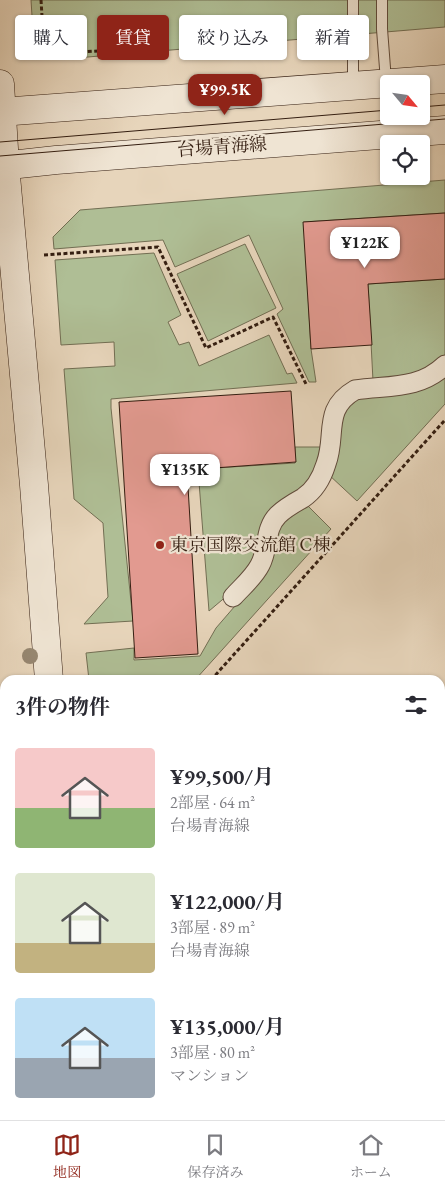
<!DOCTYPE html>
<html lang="ja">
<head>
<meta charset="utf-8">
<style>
  body { margin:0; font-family:"EB Garamond","Noto Serif JP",serif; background:#f7f7f7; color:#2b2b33; height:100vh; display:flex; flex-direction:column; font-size:19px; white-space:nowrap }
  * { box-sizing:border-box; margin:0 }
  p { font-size:16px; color:#7c7c81 }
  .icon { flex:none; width:28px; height:28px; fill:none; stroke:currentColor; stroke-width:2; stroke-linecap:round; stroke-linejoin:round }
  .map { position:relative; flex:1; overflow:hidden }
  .side { position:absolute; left:0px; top:675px; width:445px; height:445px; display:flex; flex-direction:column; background:#fff; border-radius:15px 15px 0 0; box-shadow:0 1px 4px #0004 }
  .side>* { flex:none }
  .banner { position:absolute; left:15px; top:15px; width:415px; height:45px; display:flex; gap:10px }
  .needle { width:32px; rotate:119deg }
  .fabs { position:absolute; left:380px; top:75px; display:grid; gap:10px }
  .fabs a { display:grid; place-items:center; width:50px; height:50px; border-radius:5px; background:#fff; box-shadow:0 1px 4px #0004; font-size:25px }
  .price { position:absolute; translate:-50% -42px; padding:0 11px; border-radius:10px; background:#fff; color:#222; font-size:16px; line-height:32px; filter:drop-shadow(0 1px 2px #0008) }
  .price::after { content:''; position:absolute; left:50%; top:30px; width:15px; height:11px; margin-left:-8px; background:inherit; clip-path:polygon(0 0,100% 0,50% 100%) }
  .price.active { background:#8f2418; color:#fff }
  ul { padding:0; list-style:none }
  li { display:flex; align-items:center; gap:15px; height:125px; padding:0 15px }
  li span { display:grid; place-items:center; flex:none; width:140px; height:100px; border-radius:5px; color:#555 }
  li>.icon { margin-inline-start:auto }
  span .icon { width:60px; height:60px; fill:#fffc; stroke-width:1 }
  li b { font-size:21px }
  h2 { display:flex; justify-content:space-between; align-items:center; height:60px; padding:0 15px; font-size:21px }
  .chip { padding:0 18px; border-radius:5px; background:#fff; box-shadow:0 1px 4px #0004; font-size:18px; line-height:45px }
  .chip.active { background:#8f2418; color:#fff }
  .dock { display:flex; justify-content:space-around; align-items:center; height:70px; border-top:1px solid #e1e1e2; background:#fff; font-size:14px; color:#7c7c81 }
  .dock a { display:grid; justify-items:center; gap:2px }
  .dock .active { color:#8f2418 }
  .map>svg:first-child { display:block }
</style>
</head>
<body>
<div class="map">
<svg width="445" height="1120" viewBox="0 0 445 1120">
  <rect width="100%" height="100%" fill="#e7d5bb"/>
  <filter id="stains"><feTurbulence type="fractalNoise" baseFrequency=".004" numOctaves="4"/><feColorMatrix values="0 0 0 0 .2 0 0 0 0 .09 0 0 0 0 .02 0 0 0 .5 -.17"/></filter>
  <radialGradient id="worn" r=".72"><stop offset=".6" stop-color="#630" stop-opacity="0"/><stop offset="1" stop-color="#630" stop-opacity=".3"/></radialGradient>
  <g fill="#afbe95" stroke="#726e53">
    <path d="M31,0H445V27L64,59L33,32Z"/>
    <path d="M445,180V213L304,222L311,349L316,382H309L277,314L283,309L249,235L175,267L163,240L54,249L53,237L80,210Z"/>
    <path d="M245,244L276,308L208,341L177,274Z"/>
    <path d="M154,253L181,315L168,322L179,345L189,342L199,366L269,335L287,374L292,373L297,383L111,399V408L133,621L84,624L108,597L103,523L74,499L64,369L115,366L114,342L61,345L55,260Z"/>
    <path d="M445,279V357L408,379L373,381L368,284Z"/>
    <path d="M445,373V404L357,501L328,474L339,413L359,397Z"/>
    <path d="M295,447H321L320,465L260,549L235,589L209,611L198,469L295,463Z"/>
    <path d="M305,503L331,529L195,680H89L86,653L134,648V660L200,656L216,628L241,599L284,519Z"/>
    <path d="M440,910H445V1120H125V1115H440Z"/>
    <path d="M5,943V1115H48L49,1120H0V944Z"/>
  </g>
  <g fill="#e29a90" stroke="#341e11">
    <path d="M445,213V279L368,284L372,345L311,349L303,222Z"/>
    <path d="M291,391L296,462L187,470L198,654L135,658L119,402Z"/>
  </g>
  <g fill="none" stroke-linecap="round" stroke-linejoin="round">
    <defs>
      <g id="lane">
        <path d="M353,0V84"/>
        <path d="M382,0V29L386,81"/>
      </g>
      <g id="street">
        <path d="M233,597C242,587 254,577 260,565C269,549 264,529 278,515C285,508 294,503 303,498C315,490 322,477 326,464C337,435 322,409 355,390C388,385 419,390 445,365"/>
        <path d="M440,939L445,938"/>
        <path d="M440,1066H445"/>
        <path d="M327,1115L328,1120"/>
      </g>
      <g id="secondary">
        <path d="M0,84L5,165L34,485L49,680"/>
        <path d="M0,112L445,79"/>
        <path d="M0,166L56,160L445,130"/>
        <path d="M85,1115V1120"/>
      </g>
    </defs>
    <use href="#lane" stroke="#614c3c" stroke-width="12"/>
    <use href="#street" stroke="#614c3c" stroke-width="21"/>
    <use href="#secondary" stroke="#341e11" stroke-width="29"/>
    <g stroke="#341e11" stroke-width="3" stroke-dasharray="4 2.5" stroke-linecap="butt">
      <path d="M41,0L43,32L68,53L125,49"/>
      <path d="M44,255L158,247L206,348L273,317L306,384"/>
      <path d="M211,680L445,420"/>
      <path d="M0,978H5"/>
      <path d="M440,990L445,989"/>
      <path d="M0,1043L5,1037"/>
      <path d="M298,1120L307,1118"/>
    </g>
    <use href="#lane" stroke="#efe4d3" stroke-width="10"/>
    <use href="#street" stroke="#efe4d3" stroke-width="19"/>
    <use href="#secondary" stroke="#efe4d3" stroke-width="28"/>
    <g stroke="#341e11" stroke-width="1">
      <path d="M421,107L445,105"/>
      <path d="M0,142L389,110"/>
      <path d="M0,156L445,119"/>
    </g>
  </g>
  <circle fill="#968670" cx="30" cy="656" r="8"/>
  <circle fill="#8f2418" stroke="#efe4d3" stroke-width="2" cx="160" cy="545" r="5"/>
  <g text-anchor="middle" stroke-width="4.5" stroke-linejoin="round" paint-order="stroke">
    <g font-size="18" fill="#341e11" stroke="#efe4d3">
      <text transform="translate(222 147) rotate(-4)" y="6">台場青海線</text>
    </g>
    <g font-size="18" fill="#341e11" stroke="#efe4d3" text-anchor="start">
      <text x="170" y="551">東京国際交流館 C棟</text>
    </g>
  </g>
  <rect width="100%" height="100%" filter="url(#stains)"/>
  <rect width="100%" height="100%" fill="url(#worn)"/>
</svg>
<div class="fabs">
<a><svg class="needle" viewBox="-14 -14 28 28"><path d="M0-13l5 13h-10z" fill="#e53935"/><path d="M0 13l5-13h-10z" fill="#7c7c81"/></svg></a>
<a><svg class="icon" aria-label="locate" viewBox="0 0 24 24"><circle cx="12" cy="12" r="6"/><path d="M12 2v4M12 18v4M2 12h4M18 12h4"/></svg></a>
</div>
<b class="price active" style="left:225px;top:116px">¥99.5K</b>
<b class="price" style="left:365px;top:269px">¥122K</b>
<b class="price" style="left:185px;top:496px">¥135K</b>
<div class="banner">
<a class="chip">購入</a>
<a class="chip active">賃貸</a>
<a class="chip">絞り込み</a>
<a class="chip">新着</a>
</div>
<section class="side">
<h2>3件の物件<svg class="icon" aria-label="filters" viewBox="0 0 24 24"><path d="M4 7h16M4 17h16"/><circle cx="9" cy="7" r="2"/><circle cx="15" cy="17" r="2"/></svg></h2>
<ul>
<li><span style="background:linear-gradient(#f6c9c9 60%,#8fb573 0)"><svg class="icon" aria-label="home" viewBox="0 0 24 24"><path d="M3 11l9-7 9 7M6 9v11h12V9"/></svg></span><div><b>¥99,500/月</b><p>2部屋 · 64 m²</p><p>台場青海線</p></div></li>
<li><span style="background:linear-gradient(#dfe7d0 70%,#c2b280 0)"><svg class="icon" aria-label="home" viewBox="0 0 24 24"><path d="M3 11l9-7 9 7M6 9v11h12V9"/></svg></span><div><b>¥122,000/月</b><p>3部屋 · 89 m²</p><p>台場青海線</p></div></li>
<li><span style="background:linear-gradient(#bfe0f5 60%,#9aa5b1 0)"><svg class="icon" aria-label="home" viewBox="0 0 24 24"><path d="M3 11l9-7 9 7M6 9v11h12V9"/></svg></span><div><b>¥135,000/月</b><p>3部屋 · 80 m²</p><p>マンション</p></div></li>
</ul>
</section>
</div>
<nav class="dock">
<a class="active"><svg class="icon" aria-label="map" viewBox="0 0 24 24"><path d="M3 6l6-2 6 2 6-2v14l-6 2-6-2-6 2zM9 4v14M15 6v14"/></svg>地図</a>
<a><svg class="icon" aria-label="saved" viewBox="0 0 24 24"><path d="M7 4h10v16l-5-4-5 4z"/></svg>保存済み</a>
<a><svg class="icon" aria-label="home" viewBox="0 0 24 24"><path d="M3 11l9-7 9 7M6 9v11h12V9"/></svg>ホーム</a>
</nav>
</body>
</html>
